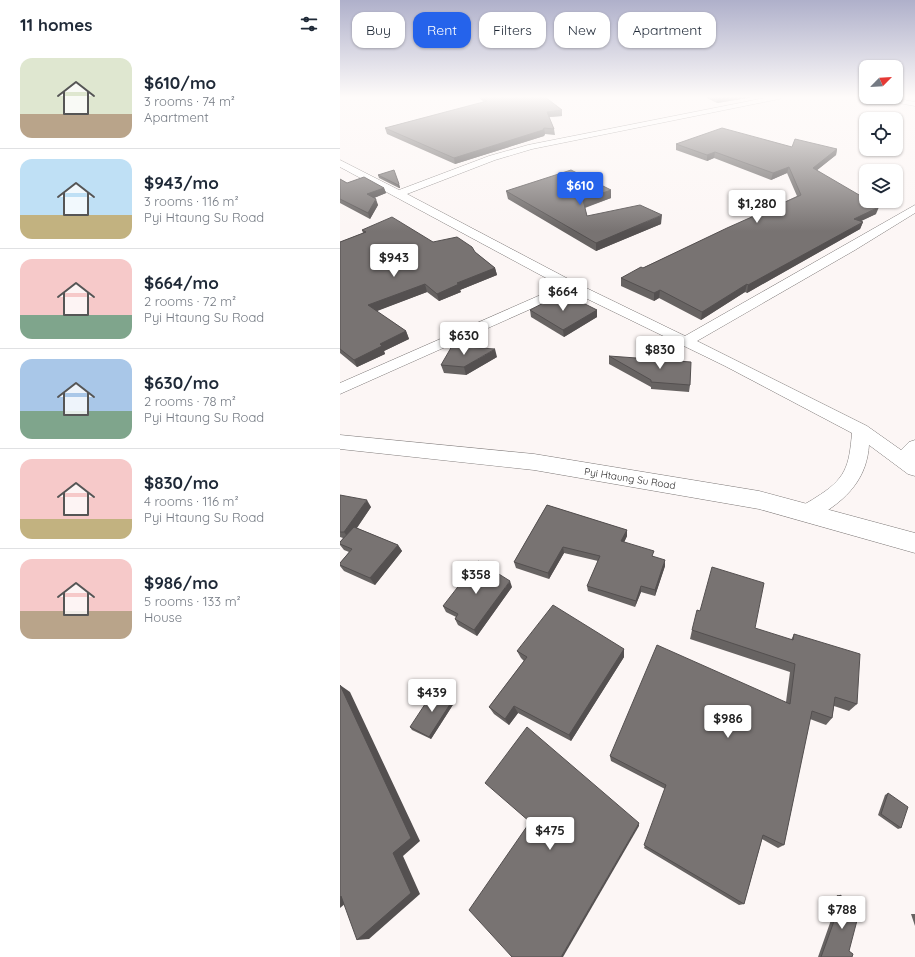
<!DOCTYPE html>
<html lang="en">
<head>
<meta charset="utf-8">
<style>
  body { margin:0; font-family:Quicksand,sans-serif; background:#f2f2f3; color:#1f2937; height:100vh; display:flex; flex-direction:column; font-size:15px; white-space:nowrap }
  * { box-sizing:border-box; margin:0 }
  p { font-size:13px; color:#747a83 }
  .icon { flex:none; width:22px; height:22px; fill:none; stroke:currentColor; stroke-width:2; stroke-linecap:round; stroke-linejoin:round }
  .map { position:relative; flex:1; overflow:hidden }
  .drawer { display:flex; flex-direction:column; background:#fff; width:340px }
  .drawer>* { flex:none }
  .guide { position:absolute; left:12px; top:12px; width:380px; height:36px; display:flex; gap:8px }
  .needle { width:26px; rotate:66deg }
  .tools { position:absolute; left:519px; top:60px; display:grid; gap:8px }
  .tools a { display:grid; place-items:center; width:44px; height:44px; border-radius:8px; background:#fff; box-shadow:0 1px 3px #0004; font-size:20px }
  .price { position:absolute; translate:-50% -34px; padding:0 9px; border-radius:4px; background:#fff; color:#222; font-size:13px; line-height:26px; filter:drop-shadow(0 1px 2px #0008) }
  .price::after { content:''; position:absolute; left:50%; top:24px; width:12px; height:9px; margin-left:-6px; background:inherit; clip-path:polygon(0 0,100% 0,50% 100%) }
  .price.selected { background:#2563eb; color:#fff }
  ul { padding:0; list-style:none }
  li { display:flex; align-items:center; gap:12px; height:100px; padding:0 20px }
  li+li { border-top:1px solid #e0e1e3 }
  li span { display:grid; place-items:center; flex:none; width:112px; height:80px; border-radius:12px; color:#555 }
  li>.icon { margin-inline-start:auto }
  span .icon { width:48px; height:48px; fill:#fffc; stroke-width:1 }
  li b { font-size:17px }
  h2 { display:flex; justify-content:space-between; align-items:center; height:48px; padding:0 20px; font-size:17px }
  .tag { padding:0 14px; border-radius:12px; background:#fff; box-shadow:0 1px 3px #0004; font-size:14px; line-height:36px }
  .tag.selected { background:#2563eb; color:#fff }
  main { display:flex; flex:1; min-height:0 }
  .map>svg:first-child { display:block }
</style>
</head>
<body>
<main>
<section class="drawer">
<h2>11 homes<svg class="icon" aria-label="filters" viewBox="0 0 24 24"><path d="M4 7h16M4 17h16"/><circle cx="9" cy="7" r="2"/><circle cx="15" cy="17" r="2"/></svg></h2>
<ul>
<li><span style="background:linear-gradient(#dfe7d0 70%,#b9a48a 0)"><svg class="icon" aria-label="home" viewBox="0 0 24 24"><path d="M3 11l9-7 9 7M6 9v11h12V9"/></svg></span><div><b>$610/mo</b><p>3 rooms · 74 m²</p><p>Apartment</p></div></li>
<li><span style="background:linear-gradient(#bfe0f5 70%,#c2b280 0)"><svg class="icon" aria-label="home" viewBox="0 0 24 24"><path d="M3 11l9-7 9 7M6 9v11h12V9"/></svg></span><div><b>$943/mo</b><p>3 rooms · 116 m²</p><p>Pyi Htaung Su Road</p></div></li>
<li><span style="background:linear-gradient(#f6c9c9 70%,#7fa58c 0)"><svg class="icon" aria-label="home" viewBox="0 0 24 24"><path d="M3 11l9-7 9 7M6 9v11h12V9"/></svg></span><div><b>$664/mo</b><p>2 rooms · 72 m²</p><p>Pyi Htaung Su Road</p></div></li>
<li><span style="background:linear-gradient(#a9c7e8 65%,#7fa58c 0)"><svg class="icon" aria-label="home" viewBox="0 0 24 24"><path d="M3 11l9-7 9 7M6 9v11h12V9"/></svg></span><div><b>$630/mo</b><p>2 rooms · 78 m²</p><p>Pyi Htaung Su Road</p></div></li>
<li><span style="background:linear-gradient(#f6c9c9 75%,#c2b280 0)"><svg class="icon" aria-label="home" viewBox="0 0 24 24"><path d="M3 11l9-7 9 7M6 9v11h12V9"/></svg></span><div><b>$830/mo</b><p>4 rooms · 116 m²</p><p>Pyi Htaung Su Road</p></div></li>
<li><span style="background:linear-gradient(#f6c9c9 65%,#b9a48a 0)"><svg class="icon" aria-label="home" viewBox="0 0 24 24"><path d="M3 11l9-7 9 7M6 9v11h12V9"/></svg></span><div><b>$986/mo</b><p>5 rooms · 133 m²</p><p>House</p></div></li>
</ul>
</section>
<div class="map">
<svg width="575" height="957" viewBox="0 0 575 957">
  <rect width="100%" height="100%" fill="#fcf6f5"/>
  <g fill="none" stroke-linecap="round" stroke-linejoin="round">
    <defs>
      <g id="minor">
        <path d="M430,97H443L439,99L192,149L155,160L67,194L236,283L345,336L575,205V213L515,250L357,341L527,426L561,450L569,442L575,440V476L568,474L529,445C527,476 510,496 485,512C476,517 469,522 459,519L456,513C460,505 468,503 475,498C506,479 509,467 512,433L385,366L231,291L0,394V383L221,286L0,167V160L59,190L149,156L188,145Z"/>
        <path d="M532,97H548L575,102V106L536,99Z"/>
      </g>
      <path id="trunk" d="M0,435L194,454L419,491L575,533V553L419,509L194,470L0,449Z"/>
    </defs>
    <use href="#minor" stroke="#7d7877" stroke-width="1"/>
    <use href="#trunk" stroke="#7d7877" stroke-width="1"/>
    <use href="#minor" fill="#fff" fill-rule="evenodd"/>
    <use href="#trunk" fill="#fff" fill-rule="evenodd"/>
  </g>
  <g fill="#676362">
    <path d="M138,97H205L222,110V116L209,117L214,129L215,135L205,134L204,136L115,164L47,134L45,128L144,102Z"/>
    <path d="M365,97H413L377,103Z"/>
    <path d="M336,144L497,149L496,155L477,170L536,214L520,221L523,222L520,229L407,293L405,292L361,320L319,298L314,301L281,286V278L457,196L447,173L431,180L374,158L367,161L336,150Z"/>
    <path d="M38,175L59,184L60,188H59L39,178Z"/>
    <path d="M0,179L7,183L44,188L46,193L34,198L38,205L30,219L0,203Z"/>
    <path d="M271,190V198L245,208L247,216L321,224L256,251L168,199L166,191Z"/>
    <path d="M22,230L93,242L135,252L155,268L157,275L120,290L121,292L99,301L87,292L36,311L66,331L69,339L44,351L45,354L17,367L0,353V242L23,233Z"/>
    <path d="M225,304L257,310V317L224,337L191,317L190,310Z"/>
    <path d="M269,356L350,385L349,392L311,389V387L269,364Z"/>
    <path d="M157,357L126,375L104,373L101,365Z"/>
    <path d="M0,495L31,507L17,528L58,545L62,551L35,585L4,571L0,566V563L9,552L4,550L0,545V542L3,538L0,537Z"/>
    <path d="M207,505L287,530V536L284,542L313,556L325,566L315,596L301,592L295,607L248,591L247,586L258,561L224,553L209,579L176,568L174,562Z"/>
    <path d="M172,587L137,636L118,625L115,619L116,617L106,612L103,606Z"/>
    <path d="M352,630L451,640L454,634L517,704L509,711L494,706L492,718L486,725L470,719L444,845L438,848L422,839L404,904L399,905L304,848L325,789L271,761L270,756L446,702L450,672L350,639Z"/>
    <path d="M284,649V657L231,741L178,713L169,725L154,714L149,707L184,661L181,658L177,651Z"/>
    <path d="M116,700L91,739L72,730L70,727Z"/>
    <path d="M548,793L561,828L558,829L538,815L545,795Z"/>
    <path d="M497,895H500L509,951L512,957H478L490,923Z"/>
    <path d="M571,914H575V926Z"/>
  </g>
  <g fill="#545050">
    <path d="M390,97H413L377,103V99Z"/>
    <path d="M222,110V116L208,117L207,112Z"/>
    <path d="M204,128L205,134L204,136L115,164L114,158Z"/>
    <path d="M497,149L496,155L471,175L473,168Z"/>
    <path d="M375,152L374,158L367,161V155Z"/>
    <path d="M449,167L447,173L431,180L433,173Z"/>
    <path d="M59,184L60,188H59L58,185Z"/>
    <path d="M44,188L46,193L29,200L27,194Z"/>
    <path d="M271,190V198L243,208V200Z"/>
    <path d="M36,199L38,205L30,219L28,213Z"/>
    <path d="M539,207L536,214L511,226L514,219Z"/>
    <path d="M322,215L321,224L256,251V243Z"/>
    <path d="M523,222L520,229L407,293L408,285Z"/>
    <path d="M155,268L157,275L120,290L121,292L99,301L97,294L117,283Z"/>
    <path d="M85,284L87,292L32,313L28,305Z"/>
    <path d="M407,284L405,292L361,320L362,312Z"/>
    <path d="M320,290L319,298L314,301V293Z"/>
    <path d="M257,310V317L224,337L223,330Z"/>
    <path d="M66,331L69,339L44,351L45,354L17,367L14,360L40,344Z"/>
    <path d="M155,349L157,357L126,375L124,367Z"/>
    <path d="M27,500L31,507L9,539L4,532Z"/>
    <path d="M287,530V536L282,547L281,541Z"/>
    <path d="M58,545L62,551L35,585L30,578Z"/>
    <path d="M223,547L224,553L209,579L208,573Z"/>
    <path d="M325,560V566L315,596V590Z"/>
    <path d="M170,581L172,587L137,636L134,630Z"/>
    <path d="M301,586V592L295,607L296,601Z"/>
    <path d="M284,649V657L231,741L229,735Z"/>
    <path d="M0,685L10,692L80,841L63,856L80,894L29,939L17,940L53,853Z"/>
    <path d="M114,698L116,700L91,739L89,737Z"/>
    <path d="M174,706L178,713L169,725L165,719Z"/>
    <path d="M299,823V826L223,957H221Z"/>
    <path d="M1,896L13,897L0,908V897Z"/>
  </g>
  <g fill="#787372" stroke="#545050">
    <path d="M143,97H205L222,110L207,112L214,129L204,128L203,130L114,158L45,128L147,101Z"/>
    <path d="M373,97H390L377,99Z"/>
    <path d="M382,128L452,147L455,139L497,149L473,168L526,199V201H529L539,207L514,219L523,222L408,285L407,284L362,312L320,290L314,293L281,278L301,267L303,268L387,228L461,195L449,167L433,173L375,152L367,155L336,144Z"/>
    <path d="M54,170L59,184L58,185L38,175Z"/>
    <path d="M231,170L271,190L243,200L247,216L300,205L322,215L256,243L166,191Z"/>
    <path d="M24,177L44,188L27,194L36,199L28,213L0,199V179L7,183Z"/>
    <path d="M52,217L93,242L117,237L132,247L135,252L155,268L117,283L119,284L97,294L85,284L28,305L66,331L40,344L42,346L14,360L0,349V242L26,232L22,230Z"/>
    <path d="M213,298L225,304L235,299L257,310L223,330L190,310Z"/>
    <path d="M112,346L155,349L124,367L101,365Z"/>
    <path d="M269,356L351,362L350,385L311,382V380Z"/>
    <path d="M0,495L27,500L4,532H0Z"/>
    <path d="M207,505L287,530L281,541L314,551L312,556L325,560L315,590L301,586L296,601L247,586L260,556L223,547L208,573L174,562Z"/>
    <path d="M14,527L58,545L30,578L0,565V563L12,549L0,544V542Z"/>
    <path d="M138,561L170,581L134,630L115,619L118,614L103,606Z"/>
    <path d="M372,567L424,583L415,628L453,640L454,634L520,654L517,704L495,697L492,718L472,711L444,845L423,835L404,904L304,845L326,785L270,756L317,645L450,704L455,664L352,630L357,610L360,611Z"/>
    <path d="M213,605L284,649L229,735L174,706L165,719L149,707L187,657L177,651Z"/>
    <path d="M0,685L71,838L53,853L71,893L17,940L1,896L0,897Z"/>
    <path d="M95,689L114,698L89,737L70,727Z"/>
    <path d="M187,727L299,823L221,957H172L129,910L190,822L145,783Z"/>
    <path d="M548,793L568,807L561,828L541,814Z"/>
    <path d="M500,895L520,909L509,951L513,954L512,957H481L493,924Z"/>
  </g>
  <linearGradient id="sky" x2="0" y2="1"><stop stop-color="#afb0ca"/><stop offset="0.42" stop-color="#fefbfa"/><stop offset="1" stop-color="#fefbfa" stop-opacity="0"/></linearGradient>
  <rect width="575" height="231" fill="url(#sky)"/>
  <g text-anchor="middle" stroke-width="4" stroke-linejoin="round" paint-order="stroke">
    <g font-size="10" fill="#2e2c2c" stroke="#fff">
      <text transform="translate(290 478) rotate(9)" y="4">Pyi Htaung Su Road</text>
    </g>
  </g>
</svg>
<div class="tools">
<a><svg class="needle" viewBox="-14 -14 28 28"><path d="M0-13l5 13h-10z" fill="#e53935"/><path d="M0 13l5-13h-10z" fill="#747a83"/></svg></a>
<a><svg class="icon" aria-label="locate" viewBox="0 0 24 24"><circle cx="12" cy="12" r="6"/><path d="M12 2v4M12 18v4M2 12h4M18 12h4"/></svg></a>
<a><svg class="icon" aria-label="layers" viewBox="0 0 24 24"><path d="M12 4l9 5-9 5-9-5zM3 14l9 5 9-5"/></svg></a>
</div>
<b class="price selected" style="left:240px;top:206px">$610</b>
<b class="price" style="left:417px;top:224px">$1,280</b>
<b class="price" style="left:54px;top:278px">$943</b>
<b class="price" style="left:223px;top:312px">$664</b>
<b class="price" style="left:124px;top:356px">$630</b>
<b class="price" style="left:320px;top:370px">$830</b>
<b class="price" style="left:136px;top:595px">$358</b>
<b class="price" style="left:92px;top:713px">$439</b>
<b class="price" style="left:388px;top:739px">$986</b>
<b class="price" style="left:210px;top:851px">$475</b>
<b class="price" style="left:502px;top:930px">$788</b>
<div class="guide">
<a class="tag">Buy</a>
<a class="tag selected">Rent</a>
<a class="tag">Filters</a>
<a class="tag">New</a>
<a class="tag">Apartment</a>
</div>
</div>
</main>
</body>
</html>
